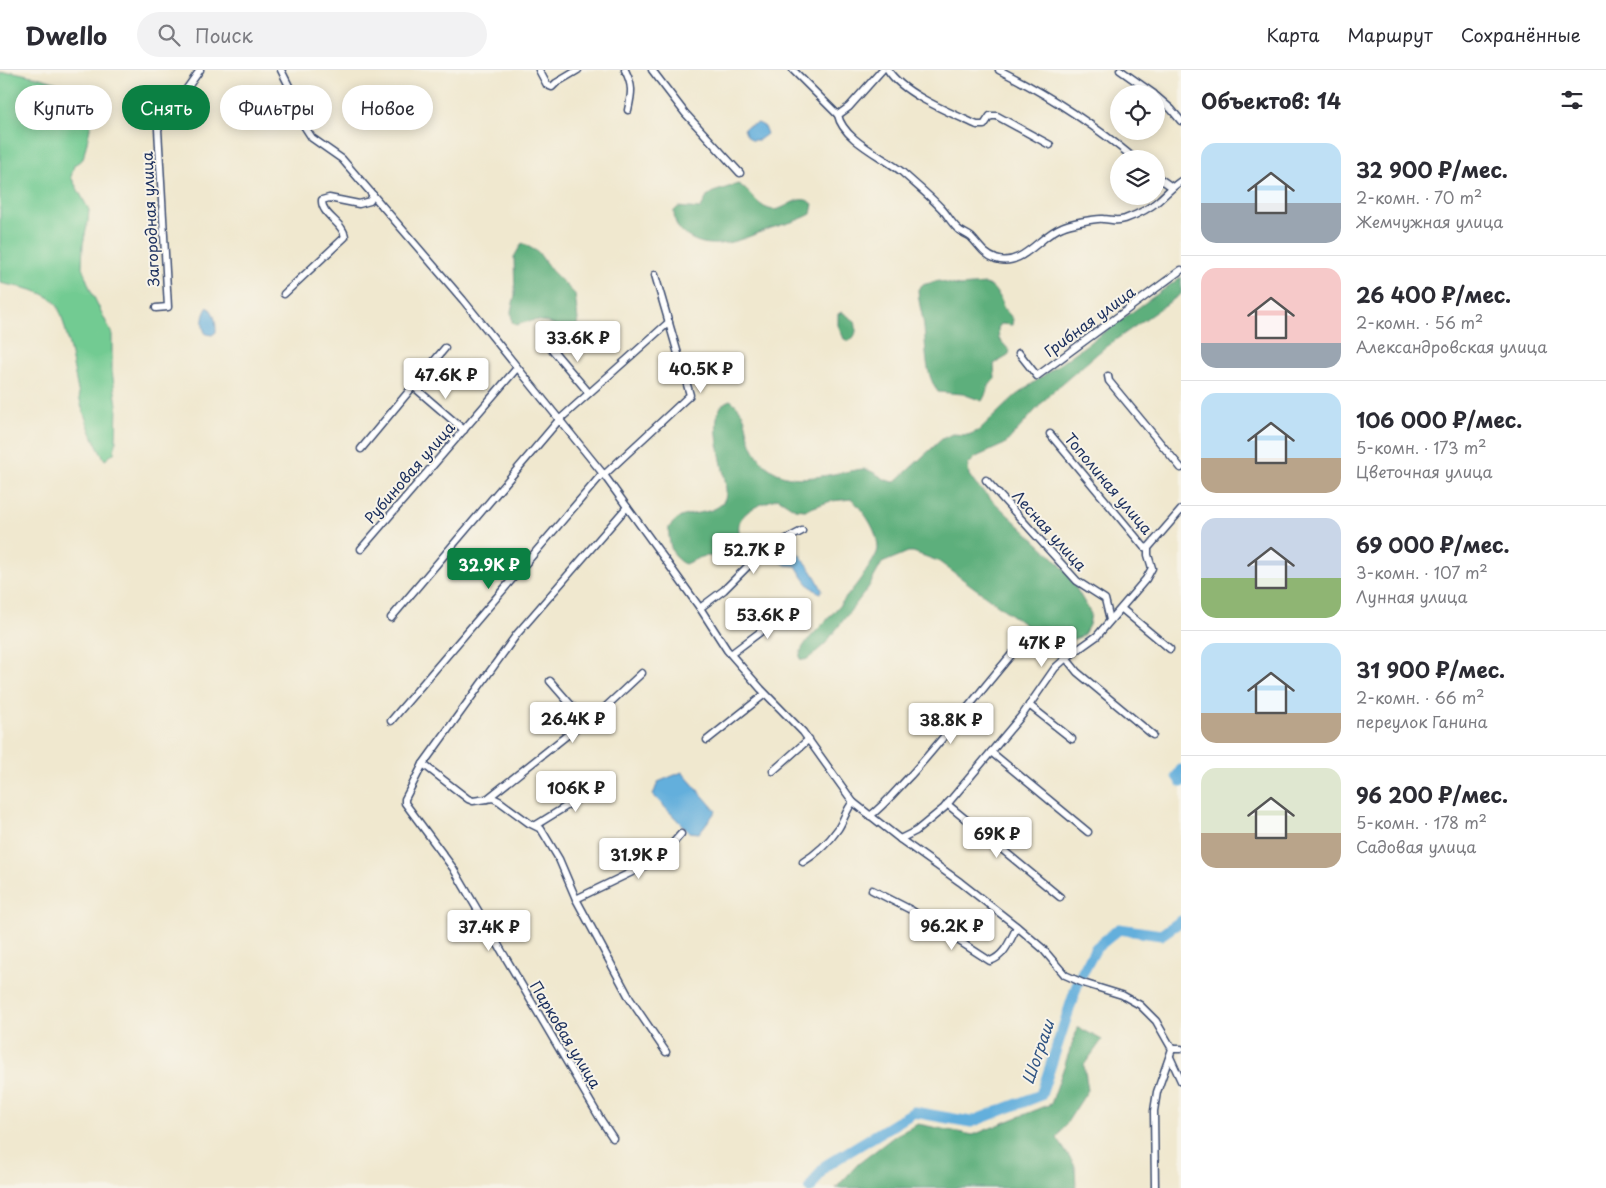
<!DOCTYPE html>
<html lang="ru">
<head>
<meta charset="utf-8">
<style>
  body { margin:0; font-family:"Playpen Sans",sans-serif; background:#f2f2f3; color:#2b2b33; height:100vh; display:flex; flex-direction:column; font-size:19px; white-space:nowrap }
  * { box-sizing:border-box; margin:0 }
  p { font-size:16px; color:#7c7c81 }
  .icon { flex:none; width:28px; height:28px; fill:none; stroke:currentColor; stroke-width:2; stroke-linecap:round; stroke-linejoin:round }
  .map { position:relative; flex:1; overflow:hidden }
  .side { display:flex; flex-direction:column; background:#fff; width:425px }
  .side>* { flex:none }
  .top-card { position:absolute; left:15px; top:15px; width:475px; height:45px; display:flex; gap:10px }
  .tools { position:absolute; left:1110px; top:15px; display:grid; gap:10px }
  .tools a { display:grid; place-items:center; width:55px; height:55px; border-radius:50%; background:#fff; box-shadow:0 2px 12px #0003; font-size:25px }
  .price { position:absolute; translate:-50% -42px; padding:0 11px; border-radius:5px; background:#fff; color:#222; font-size:16px; line-height:32px; filter:drop-shadow(0 1px 2px #0008) }
  .price::after { content:''; position:absolute; left:50%; top:30px; width:15px; height:11px; margin-left:-8px; background:inherit; clip-path:polygon(0 0,100% 0,50% 100%) }
  .price.selected { background:#0b8043; color:#fff }
  ul { padding:0; list-style:none }
  li { display:flex; align-items:center; gap:15px; height:125px; padding:0 20px }
  li+li { border-top:1px solid #e1e1e2 }
  li span { display:grid; place-items:center; flex:none; width:140px; height:100px; border-radius:15px; color:#555 }
  li>.icon { margin-inline-start:auto }
  span .icon { width:60px; height:60px; fill:#fffc; stroke-width:1 }
  li b { font-size:21px }
  h2 { display:flex; justify-content:space-between; align-items:center; height:60px; padding:0 20px; font-size:21px }
  .tag { padding:0 18px; border-radius:22px; background:#fff; box-shadow:0 2px 12px #0003; font-size:18px; line-height:45px }
  .tag.selected { background:#0b8043; color:#fff }
  header { display:flex; align-items:center; gap:30px; box-sizing:border-box; height:70px; padding:0 25px; background:#fff; border-bottom:1px solid #e1e1e2 }
  header strong { font-size:24px }
  nav { display:flex; gap:28px; margin-inline-start:auto; font-size:18px }
  .search { width:350px; height:45px; background:#f2f2f3; display:flex; align-items:center; gap:12px; box-sizing:border-box; padding:0 18px; border-radius:28px; color:#7c7c81; font-size:19px }
  main { display:flex; flex:1; min-height:0 }
  .map>svg:first-child { display:block }
</style>
</head>
<body>
<header>
<strong>Dwello</strong>
<div class="search"><svg class="icon" aria-label="search" viewBox="0 0 24 24"><circle cx="10" cy="10" r="6"/><path d="M15 15l6 6"/></svg>Поиск</div>
<nav><a>Карта</a><a>Маршрут</a><a>Сохранённые</a></nav>
</header>
<main>
<div class="map">
<svg width="1181" height="1118" viewBox="0 0 1181 1118">
  <rect width="100%" height="100%" fill="#f7f3e8"/>
  <filter id="ink" filterUnits="userSpaceOnUse"><feTurbulence type="fractalNoise" baseFrequency=".02" numOctaves="2"/><feDisplacementMap in="SourceGraphic" scale="10" xChannelSelector="R" yChannelSelector="G"/><feConvolveMatrix kernelMatrix="1 2 1 2 8 2 1 2 1" color-interpolation-filters="sRGB"/></filter>
  <filter id="wash" filterUnits="userSpaceOnUse"><feTurbulence type="fractalNoise" baseFrequency=".0096" numOctaves="4" result="noise"/><feDisplacementMap in="SourceGraphic" scale="20" xChannelSelector="R" yChannelSelector="G"/><feGaussianBlur stdDeviation="1.12" result="paint"/><feColorMatrix in="noise" values="0 0 0 0 0 0 0 0 0 0 0 0 0 0 0 0 0 1.4 0 .05"/><feComposite in="paint" operator="in"/></filter>
  <g filter="url(#wash)">
    <rect width="100%" height="100%" fill="#f0e8cf"/>
    <path fill="#72cb92" stroke="#467d78" d="M14,2C31,6 87,16 91,35C94,50 86,74 83,89L74,95L71,107L89,140L88,151L83,174L82,197L91,221L112,264V301L117,335L116,370L114,383L105,390C95,375 88,355 82,338C76,318 66,242 54,231C40,219 17,217 0,213V3Z"/>
    <g fill="#5daf7c" stroke="#3c6f6d">
      <path d="M738,114C750,120 756,135 769,139C785,144 797,120 813,134L811,144C798,151 785,154 771,158C745,168 713,184 687,166C677,159 674,152 674,141L678,137L700,139L708,125L713,122Z"/>
      <path d="M522,173L538,182L551,200L575,224L578,250L577,255C561,263 556,253 541,251C533,249 524,253 516,255L512,252L511,241L515,225L514,187Z"/>
      <path d="M1181,207V224L1104,278L1051,323L1005,374L976,387L968,395L969,405L976,415L1056,490L1068,504L1091,544L1089,555L1084,564L1080,567L1065,572H1054L1036,563L938,491L913,482H908L882,493L868,518L825,574L809,588L805,590L800,589C798,578 812,566 819,558C831,547 877,492 878,479C878,460 864,442 852,429L831,431L805,440L795,439L778,428C765,433 749,437 741,449C732,462 754,483 729,494C706,483 708,484 685,494C671,489 668,470 669,457C673,453 676,449 681,447C695,441 723,445 726,424C728,403 701,339 730,330C750,343 744,362 754,380C775,418 810,408 845,402C851,401 859,399 864,399C876,401 884,412 895,412L942,369L952,364L968,365L978,361L1015,326Z"/>
      <path d="M938,211L959,216L986,214L993,218L1000,227L1003,237L1013,249L1012,255L1001,254L998,258L999,269L1010,281L1008,286L994,294L995,309C985,318 988,322 982,331L963,324L938,322C923,301 927,274 923,250C921,239 918,230 918,219L922,215Z"/>
      <path d="M842,242L855,251C857,260 857,266 849,271L844,269L838,255V244Z"/>
      <path d="M1078,957L1102,970L1084,995L1088,1020L1057,1068L1075,1096L1076,1118H836L858,1094L896,1065L918,1054L973,1065L1051,1034Z"/>
    </g>
    <g fill="#63afdc" stroke="#3f6f9d">
      <path d="M758,53L764,56L767,64L759,70H751L746,64L744,59L746,57Z"/>
      <path d="M208,237C215,243 216,253 216,262L212,265L206,264C201,257 202,244 208,237Z"/>
      <path d="M787,480L796,481C807,493 816,506 822,520L821,523C809,519 803,507 796,496L786,495L779,491L778,486Z"/>
      <path d="M682,702L716,741L699,763L689,762L653,725L658,712Z"/>
    </g>
    <g fill="none" stroke-linecap="round" stroke-linejoin="round">
      <g stroke="#63afdc" stroke-width="11">
        <path d="M1181,700L1177,706L1181,712"/>
        <path d="M810,1118L825,1096L914,1042L971,1052L1041,1025L1079,909L1096,878L1119,859L1161,865L1181,851"/>
      </g>
    </g>
  </g>
  <g filter="url(#ink)">
    <g fill="none" stroke-linecap="round" stroke-linejoin="round">
      <defs>
        <g id="minor">
          <path d="M281,0L292,22L297,45L312,68L342,89L463,230L604,405L700,538L727,580L761,619L803,662L853,732L900,769L960,812L1015,855L1042,878L1065,905L1083,913L1122,925L1140,935L1156,951L1172,979H1181"/>
          <path d="M539,0L547,15L552,17L556,13L578,0"/>
          <path d="M625,0C633,16 632,22 628,40"/>
          <path d="M652,0L685,43L740,103"/>
          <path d="M793,0L838,45C843,70 884,87 902,102C915,114 929,125 941,138C947,144 951,153 958,159C961,162 967,164 971,167C980,176 983,184 996,189C1022,198 1040,165 1062,157C1068,154 1096,148 1103,149C1111,149 1116,152 1125,149C1136,145 1149,139 1158,131C1166,124 1172,117 1181,111"/>
          <path d="M888,0C903,24 951,43 977,55H984L990,46H997L1050,75"/>
          <path d="M999,0C1049,25 1093,54 1135,89"/>
          <path d="M1120,0L1154,24"/>
          <path d="M1156,26L1171,39L1181,51"/>
          <path d="M838,45L849,37L882,0"/>
          <path d="M1156,106L1172,117"/>
          <path d="M284,224L345,167C344,153 321,145 322,130L329,128L359,134L370,131L373,125"/>
          <path d="M156,238L168,237L158,59L200,0"/>
          <path d="M550,277L589,323"/>
          <path d="M1019,283L1037,306L1181,200"/>
          <path d="M1108,306L1109,311L1181,398"/>
          <path d="M414,317L464,360"/>
          <path d="M1050,364L1144,477L1148,478"/>
          <path d="M361,379L445,278"/>
          <path d="M604,405L690,325L655,205"/>
          <path d="M986,410L1077,511L1105,529L1110,550"/>
          <path d="M361,479L517,298"/>
          <path d="M700,538L724,520L750,494L771,477L802,461"/>
          <path d="M1122,539L1170,579"/>
          <path d="M391,548L559,350L669,252"/>
          <path d="M731,584L792,538"/>
          <path d="M1066,588L1077,602L1153,665"/>
          <path d="M550,611L585,651"/>
          <path d="M1029,635L1072,669"/>
          <path d="M391,651L603,403"/>
          <path d="M707,670L765,624"/>
          <path d="M991,682L1088,762"/>
          <path d="M423,694L468,729L473,731L493,728L499,731L529,753L541,759L559,789L576,829L630,929L666,982"/>
          <path d="M773,701L809,669"/>
          <path d="M487,729L585,651L599,643L642,603"/>
          <path d="M947,734L1060,827"/>
          <path d="M870,746C886,734 897,719 911,705C946,666 978,624 1012,584"/>
          <path d="M536,755L604,713"/>
          <path d="M900,769L916,761L944,738L1023,644L1055,598L1066,588L1097,566L1146,509L1152,498L1148,485V478L1181,440"/>
          <path d="M803,792C816,784 829,772 838,759C844,750 846,740 853,732"/>
          <path d="M872,820L911,840L990,891C1005,886 1010,870 1017,857"/>
          <path d="M576,829L659,789L681,764"/>
          <path d="M1170,987L1181,1011"/>
          <path d="M613,1068L601,1050L453,798L405,733V729L423,694L517,564L627,437"/>
          <path d="M1155,1118L1154,1041L1157,1022L1172,979"/>
        </g>
      </defs>
      <use href="#minor" stroke="#3b4b6f" stroke-width="9"/>
      <use href="#minor" stroke="#fff" stroke-width="6"/>
    </g>
  </g>
  <g text-anchor="middle" stroke-width="4" stroke-linejoin="round" paint-order="stroke">
    <g font-size="15" fill="#1b2f5e" stroke="#f7f3e8">
      <text transform="translate(151 149) rotate(-93)" y="5">Загородная улица</text>
      <text transform="translate(1090 252) rotate(-36)" y="5">Грибная улица</text>
      <text transform="translate(410 403) rotate(-49)" y="5">Рубиновая улица</text>
      <text transform="translate(1108 414) rotate(50)" y="5">Тополиная улица</text>
      <text transform="translate(1049 461) rotate(48)" y="5">Лесная улица</text>
      <text transform="translate(565 965) rotate(59)" y="5">Парковая улица</text>
    </g>
    <g font-size="16" font-style="italic" fill="#315584" stroke="#f7f3e8">
      <text transform="translate(1038 982) rotate(-71)" y="6">Шограш</text>
    </g>
  </g>
</svg>
<div class="tools">
<a><svg class="icon" aria-label="locate" viewBox="0 0 24 24"><circle cx="12" cy="12" r="6"/><path d="M12 2v4M12 18v4M2 12h4M18 12h4"/></svg></a>
<a><svg class="icon" aria-label="layers" viewBox="0 0 24 24"><path d="M12 4l9 5-9 5-9-5zM3 14l9 5 9-5"/></svg></a>
</div>
<b class="price" style="left:578px;top:293px">33.6K ₽</b>
<b class="price" style="left:701px;top:324px">40.5K ₽</b>
<b class="price" style="left:446px;top:330px">47.6K ₽</b>
<b class="price" style="left:754px;top:505px">52.7K ₽</b>
<b class="price selected" style="left:489px;top:520px">32.9K ₽</b>
<b class="price" style="left:768px;top:570px">53.6K ₽</b>
<b class="price" style="left:1042px;top:598px">47K ₽</b>
<b class="price" style="left:573px;top:674px">26.4K ₽</b>
<b class="price" style="left:951px;top:675px">38.8K ₽</b>
<b class="price" style="left:576px;top:743px">106K ₽</b>
<b class="price" style="left:997px;top:789px">69K ₽</b>
<b class="price" style="left:639px;top:810px">31.9K ₽</b>
<b class="price" style="left:952px;top:881px">96.2K ₽</b>
<b class="price" style="left:489px;top:882px">37.4K ₽</b>
<div class="top-card">
<a class="tag">Купить</a>
<a class="tag selected">Снять</a>
<a class="tag">Фильтры</a>
<a class="tag">Новое</a>
</div>
</div>
<section class="side">
<h2>Объектов: 14<svg class="icon" aria-label="filters" viewBox="0 0 24 24"><path d="M4 7h16M4 17h16"/><circle cx="9" cy="7" r="2"/><circle cx="15" cy="17" r="2"/></svg></h2>
<ul>
<li><span style="background:linear-gradient(#bfe0f5 60%,#9aa5b1 0)"><svg class="icon" aria-label="home" viewBox="0 0 24 24"><path d="M3 11l9-7 9 7M6 9v11h12V9"/></svg></span><div><b>32 900 ₽/мес.</b><p>2-комн. · 70 m²</p><p>Жемчужная улица</p></div></li>
<li><span style="background:linear-gradient(#f6c9c9 75%,#9aa5b1 0)"><svg class="icon" aria-label="home" viewBox="0 0 24 24"><path d="M3 11l9-7 9 7M6 9v11h12V9"/></svg></span><div><b>26 400 ₽/мес.</b><p>2-комн. · 56 m²</p><p>Александровская улица</p></div></li>
<li><span style="background:linear-gradient(#bfe0f5 65%,#b9a48a 0)"><svg class="icon" aria-label="home" viewBox="0 0 24 24"><path d="M3 11l9-7 9 7M6 9v11h12V9"/></svg></span><div><b>106 000 ₽/мес.</b><p>5-комн. · 173 m²</p><p>Цветочная улица</p></div></li>
<li><span style="background:linear-gradient(#c9d6e8 60%,#8fb573 0)"><svg class="icon" aria-label="home" viewBox="0 0 24 24"><path d="M3 11l9-7 9 7M6 9v11h12V9"/></svg></span><div><b>69 000 ₽/мес.</b><p>3-комн. · 107 m²</p><p>Лунная улица</p></div></li>
<li><span style="background:linear-gradient(#bfe0f5 70%,#b9a48a 0)"><svg class="icon" aria-label="home" viewBox="0 0 24 24"><path d="M3 11l9-7 9 7M6 9v11h12V9"/></svg></span><div><b>31 900 ₽/мес.</b><p>2-комн. · 66 m²</p><p>переулок Ганина</p></div></li>
<li><span style="background:linear-gradient(#dfe7d0 65%,#b9a48a 0)"><svg class="icon" aria-label="home" viewBox="0 0 24 24"><path d="M3 11l9-7 9 7M6 9v11h12V9"/></svg></span><div><b>96 200 ₽/мес.</b><p>5-комн. · 178 m²</p><p>Садовая улица</p></div></li>
</ul>
</section>
</main>
</body>
</html>
